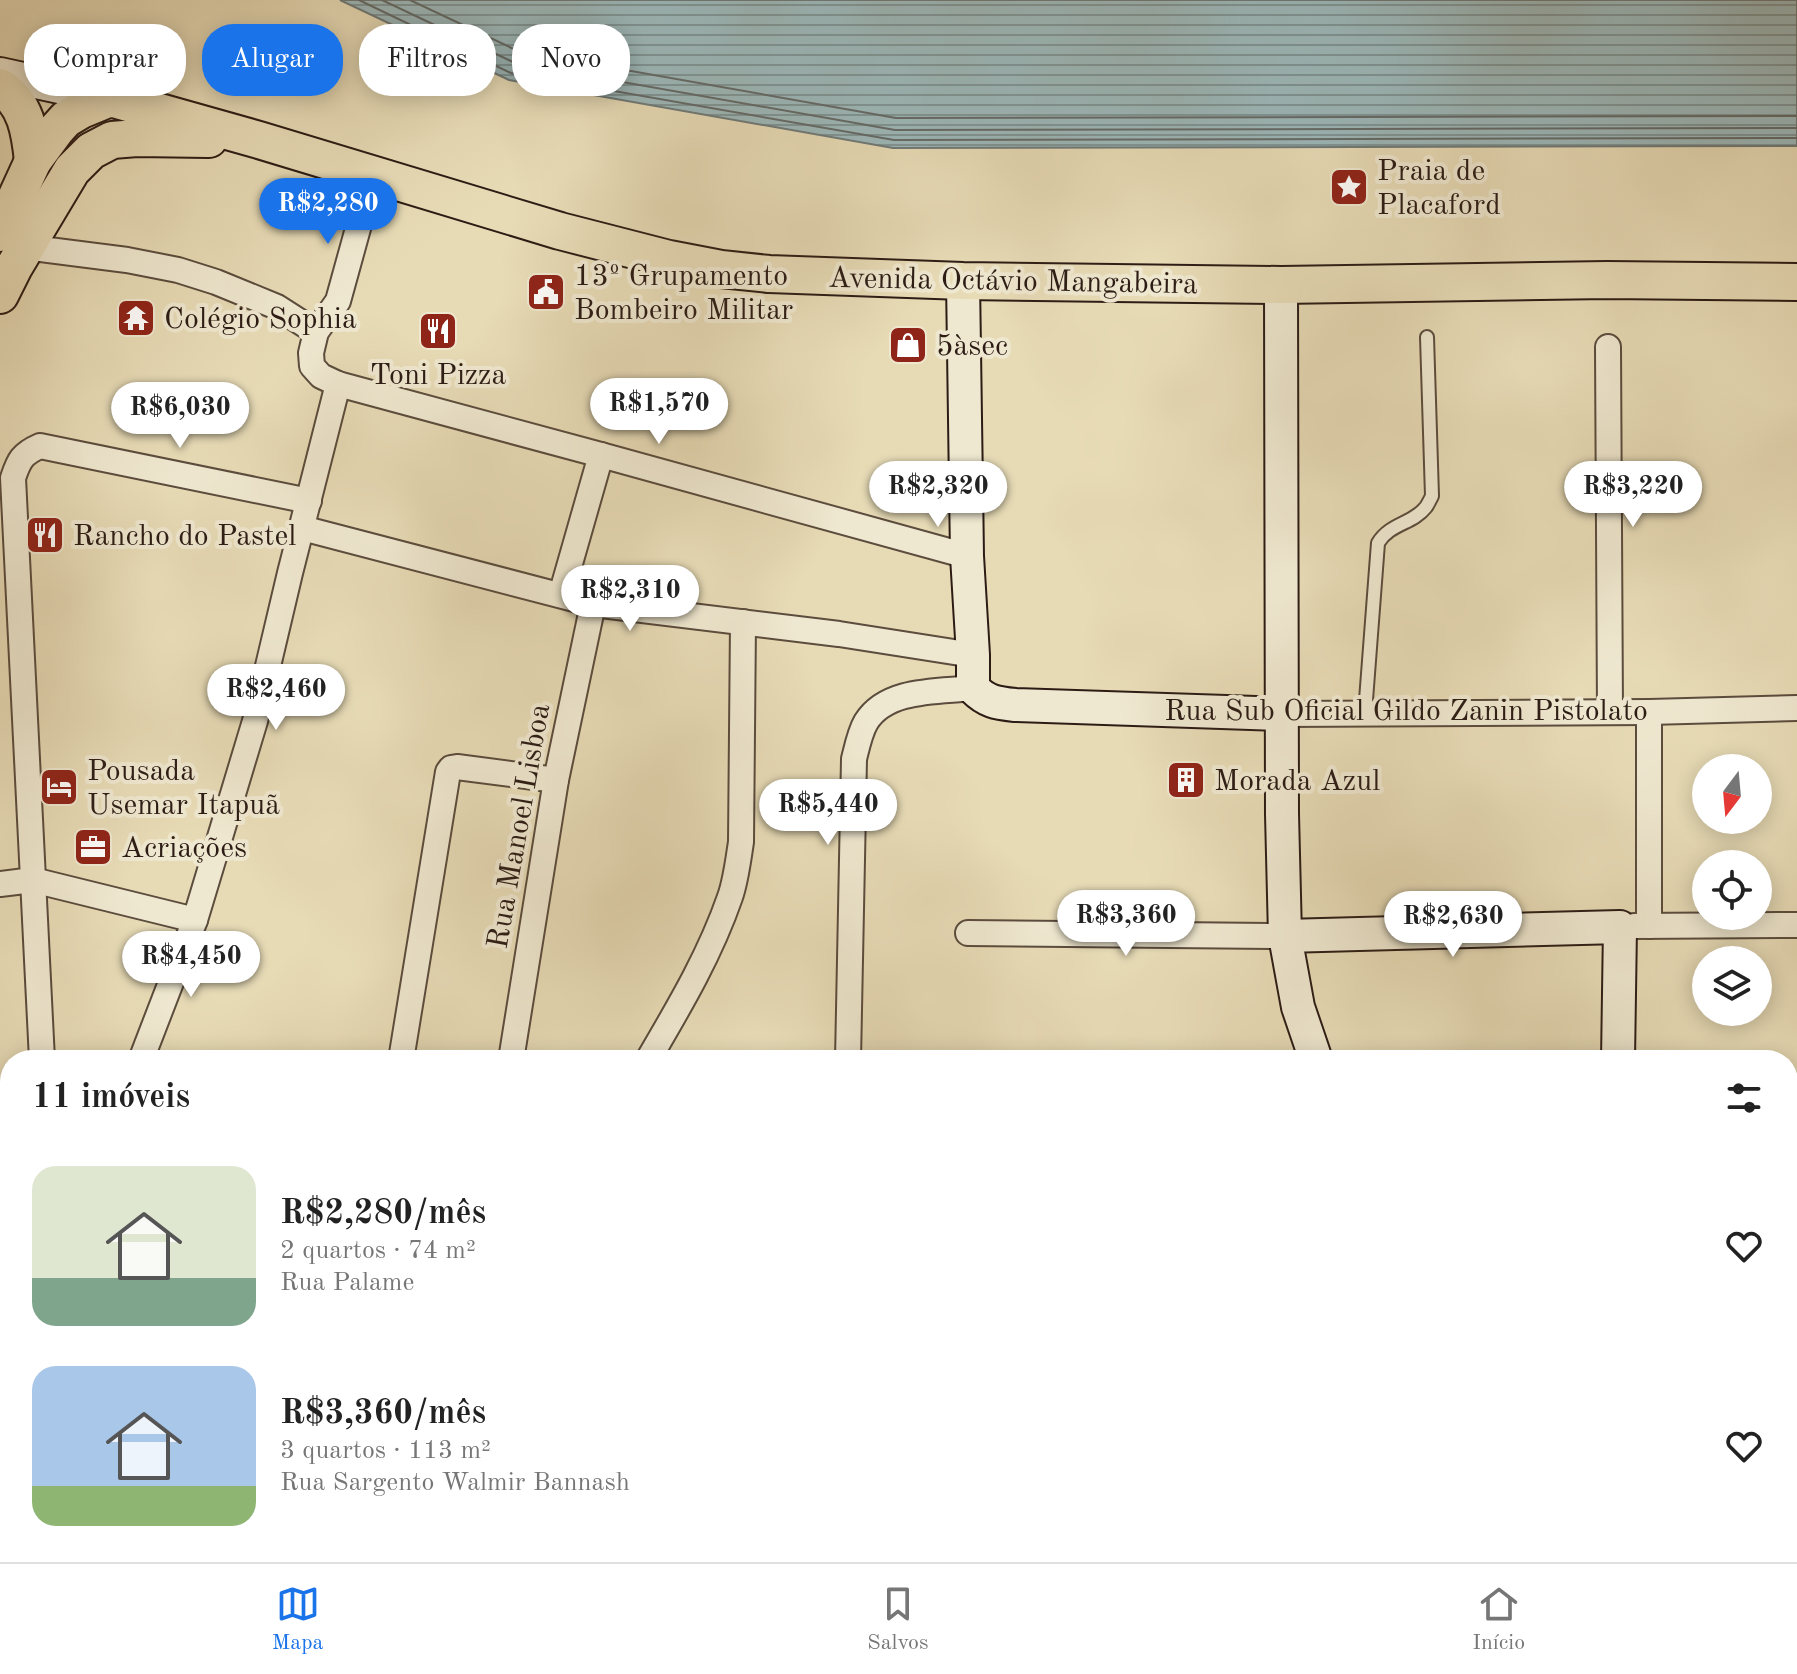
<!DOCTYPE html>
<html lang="pt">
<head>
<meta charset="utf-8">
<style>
  body { margin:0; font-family:"Old Standard TT",serif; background:#f6f6f6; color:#222; height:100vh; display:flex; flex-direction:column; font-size:30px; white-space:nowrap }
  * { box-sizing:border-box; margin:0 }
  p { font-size:26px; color:#767676 }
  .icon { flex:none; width:44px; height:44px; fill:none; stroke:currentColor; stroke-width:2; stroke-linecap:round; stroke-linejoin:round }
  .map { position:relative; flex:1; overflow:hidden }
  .sheet { position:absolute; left:0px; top:1050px; width:1798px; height:512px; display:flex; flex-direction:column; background:#fff; border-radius:32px 32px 0 0; box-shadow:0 4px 20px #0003 }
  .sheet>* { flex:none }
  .hud { position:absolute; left:24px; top:24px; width:800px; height:72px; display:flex; gap:16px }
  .needle { width:52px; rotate:196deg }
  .controls { position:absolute; left:1692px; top:754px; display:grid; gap:16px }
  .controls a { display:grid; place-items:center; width:80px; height:80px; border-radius:50%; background:#fff; box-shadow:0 4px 20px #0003; font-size:40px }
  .price { position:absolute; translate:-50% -68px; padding:0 18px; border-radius:28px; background:#fff; color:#222; font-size:26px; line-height:52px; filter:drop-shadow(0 2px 4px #0008) }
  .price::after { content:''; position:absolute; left:50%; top:48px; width:24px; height:18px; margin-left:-12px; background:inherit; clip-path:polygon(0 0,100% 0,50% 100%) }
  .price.selected { background:#1a73e8; color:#fff }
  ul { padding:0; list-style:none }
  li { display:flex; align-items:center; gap:24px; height:200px; padding:0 32px }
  li span { display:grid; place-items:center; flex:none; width:224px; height:160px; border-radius:24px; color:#555 }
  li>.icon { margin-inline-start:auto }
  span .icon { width:96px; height:96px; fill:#fffc; stroke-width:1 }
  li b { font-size:34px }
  h2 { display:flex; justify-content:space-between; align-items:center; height:96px; padding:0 32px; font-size:34px }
  .chip { padding:0 28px; border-radius:32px; background:#fff; box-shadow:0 4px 20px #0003; font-size:28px; line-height:72px }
  .chip.selected { background:#1a73e8; color:#fff }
  .tabs { display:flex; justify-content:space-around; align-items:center; height:112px; border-top:2px solid #e0e0e0; background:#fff; font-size:22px; color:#767676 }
  .tabs a { display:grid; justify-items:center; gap:4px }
  .tabs .selected { color:#1a73e8 }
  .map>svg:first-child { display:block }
</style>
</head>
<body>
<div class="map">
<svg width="1797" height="1562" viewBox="0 0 1797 1562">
  <defs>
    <pattern id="water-rules" width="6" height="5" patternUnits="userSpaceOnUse" patternTransform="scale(2)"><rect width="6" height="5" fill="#9cb8ba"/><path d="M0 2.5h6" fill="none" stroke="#7f9596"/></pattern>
  </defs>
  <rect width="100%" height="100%" fill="#e7dbb6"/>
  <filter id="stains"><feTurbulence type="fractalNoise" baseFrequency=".0025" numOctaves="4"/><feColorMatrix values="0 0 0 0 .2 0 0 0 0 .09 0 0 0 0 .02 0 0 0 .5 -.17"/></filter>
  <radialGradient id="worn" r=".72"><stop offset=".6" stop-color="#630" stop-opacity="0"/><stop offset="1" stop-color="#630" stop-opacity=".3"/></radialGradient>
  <path fill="url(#water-rules)" stroke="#6f7a78" stroke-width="2" d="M340,0H1797V146L893,148L509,80Z"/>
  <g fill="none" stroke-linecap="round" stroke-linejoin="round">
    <g stroke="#646a68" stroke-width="2">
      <path d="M359,0L511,73L894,140L1797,138"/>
      <path d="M382,0L515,63L895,130L1797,128"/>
      <path d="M410,0L518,51L896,118L1797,116"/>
    </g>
    <defs>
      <path id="lane" d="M1365,713L1378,543C1390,523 1413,524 1426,507C1428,504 1430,500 1432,496L1427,337"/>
      <g id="street">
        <path d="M373,174L338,301L316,332L311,353L312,366L321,376L338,384L601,455L967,556"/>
        <path d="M25,247L127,260L178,270L216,282L277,307L316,332"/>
        <path d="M1608,347L1610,711"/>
        <path d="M302,528L593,604L839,634L973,655"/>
        <path d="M561,595L601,455"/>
        <path d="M1283,714L1649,712L1797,708"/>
        <path d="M0,884L33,880L195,920"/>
        <path d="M1634,926L1797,925"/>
        <path d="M1649,926V712"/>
        <path d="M968,933L1285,936"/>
        <path d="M42,1060L13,478C19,460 22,454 40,446L309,501"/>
        <path d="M141,1060L195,920L255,721L290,573L338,384"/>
        <path d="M401,1060L448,772L451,768L457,767L556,780"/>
        <path d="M511,1060L556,780L593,604"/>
        <path d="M648,1060C679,1007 710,955 730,897C736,880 738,861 741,842L743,622"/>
        <path d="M848,1060L854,759C857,747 860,732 866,722C887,688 939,692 973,688"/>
        <path d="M1788,1357L1797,1365"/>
        <path d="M0,1363H10"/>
        <path d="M0,1482L10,1435"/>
        <path d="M584,1552L588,1562"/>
        <path d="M1017,1552V1562"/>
        <path d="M1189,1562V1552"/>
        <path d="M1747,1562L1756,1552"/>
      </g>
      <g id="secondary">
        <path d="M0,74L110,98"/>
        <path d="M963,281L967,556L973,655V688C987,702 996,703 1015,705L1283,714"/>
        <path d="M1281,285L1282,814L1285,936L1298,1007L1316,1060"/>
        <path d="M1285,936L1620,927L1618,1060"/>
        <path d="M0,1119L10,1113"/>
        <path d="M1788,1263H1797"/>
        <path d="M183,1552L184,1562"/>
        <path d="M1579,1552V1562"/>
      </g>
      <g id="primary">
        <path d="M0,87C26,103 30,132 33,161"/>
        <path d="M0,233L33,161L56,130L66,119L81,110L110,98L259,140L560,231L669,259L721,269L769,274L963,281L1281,285L1607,280L1797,282"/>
        <path d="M0,295L14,267L72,170L91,151L112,140L137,138L209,139"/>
      </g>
    </defs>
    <use href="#lane" stroke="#5b4c3d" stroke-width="16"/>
    <use href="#street" stroke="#5b4c3d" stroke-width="28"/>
    <use href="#secondary" stroke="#2c1c15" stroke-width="36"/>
    <use href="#primary" stroke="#2c1c15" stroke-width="40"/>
    <use href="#lane" stroke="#efe8d0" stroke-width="12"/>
    <use href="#street" stroke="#efe8d0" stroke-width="24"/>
    <use href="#secondary" stroke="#efe8d0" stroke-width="32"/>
    <use href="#primary" stroke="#e7dbb6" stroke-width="36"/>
  </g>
  <defs>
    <symbol id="sight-square" viewBox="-11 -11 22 22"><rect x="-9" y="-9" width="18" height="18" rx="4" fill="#8f2418" stroke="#efe8d0"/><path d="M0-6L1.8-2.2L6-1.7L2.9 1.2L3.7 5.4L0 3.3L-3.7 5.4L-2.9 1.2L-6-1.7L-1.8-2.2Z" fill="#fff"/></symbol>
    <symbol id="civic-square" viewBox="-11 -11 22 22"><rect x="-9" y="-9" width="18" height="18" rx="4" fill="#8f2418" stroke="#efe8d0"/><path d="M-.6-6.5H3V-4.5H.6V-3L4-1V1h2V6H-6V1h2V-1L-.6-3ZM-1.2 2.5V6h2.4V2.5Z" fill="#fff"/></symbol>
    <symbol id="temple-square" viewBox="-11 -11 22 22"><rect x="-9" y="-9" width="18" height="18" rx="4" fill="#8f2418" stroke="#efe8d0"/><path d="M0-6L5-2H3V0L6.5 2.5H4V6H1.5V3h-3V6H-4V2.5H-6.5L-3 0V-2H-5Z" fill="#fff"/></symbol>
    <symbol id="restaurant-square" viewBox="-11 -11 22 22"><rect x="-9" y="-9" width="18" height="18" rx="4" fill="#8f2418" stroke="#efe8d0"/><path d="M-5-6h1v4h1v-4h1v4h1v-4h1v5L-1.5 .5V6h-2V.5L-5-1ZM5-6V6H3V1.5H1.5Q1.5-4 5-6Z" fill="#fff"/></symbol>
    <symbol id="shop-square" viewBox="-11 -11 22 22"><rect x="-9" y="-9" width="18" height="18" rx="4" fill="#8f2418" stroke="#efe8d0"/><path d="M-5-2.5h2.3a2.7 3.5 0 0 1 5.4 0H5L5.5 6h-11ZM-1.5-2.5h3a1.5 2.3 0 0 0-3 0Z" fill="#fff"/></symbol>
    <symbol id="building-square" viewBox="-11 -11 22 22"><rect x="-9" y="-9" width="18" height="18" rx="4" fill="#8f2418" stroke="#efe8d0"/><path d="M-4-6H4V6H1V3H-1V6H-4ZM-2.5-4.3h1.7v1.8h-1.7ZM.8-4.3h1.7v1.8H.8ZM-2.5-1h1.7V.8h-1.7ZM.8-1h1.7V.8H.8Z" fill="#fff"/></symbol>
    <symbol id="hotel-square" viewBox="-11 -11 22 22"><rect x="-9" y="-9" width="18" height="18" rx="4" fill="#8f2418" stroke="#efe8d0"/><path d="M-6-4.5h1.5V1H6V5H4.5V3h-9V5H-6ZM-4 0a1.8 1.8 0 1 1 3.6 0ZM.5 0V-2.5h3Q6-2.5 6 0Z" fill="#fff"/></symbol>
    <symbol id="office-square" viewBox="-11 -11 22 22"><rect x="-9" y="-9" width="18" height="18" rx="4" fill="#8f2418" stroke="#efe8d0"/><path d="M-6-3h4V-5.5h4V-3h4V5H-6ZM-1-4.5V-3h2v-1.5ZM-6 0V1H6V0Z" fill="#fff"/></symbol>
  </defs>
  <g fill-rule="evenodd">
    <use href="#sight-square" x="1327" y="165" width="44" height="44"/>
    <use href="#civic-square" x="524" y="270" width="44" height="44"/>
    <use href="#temple-square" x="114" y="296" width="44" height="44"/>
    <use href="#restaurant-square" x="416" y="309" width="44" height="44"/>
    <use href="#shop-square" x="886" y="323" width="44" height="44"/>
    <use href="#restaurant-square" x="23" y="513" width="44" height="44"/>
    <use href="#building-square" x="1164" y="758" width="44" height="44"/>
    <use href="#hotel-square" x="37" y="765" width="44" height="44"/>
    <use href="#office-square" x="71" y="825" width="44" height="44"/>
  </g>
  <g text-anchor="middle" stroke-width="8" stroke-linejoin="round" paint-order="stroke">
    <g font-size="30" fill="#2c1c15" stroke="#efe8d0" text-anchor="start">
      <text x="1377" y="180">Praia de<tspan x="1377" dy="34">Placaford</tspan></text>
      <text x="574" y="285">13º Grupamento<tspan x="574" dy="34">Bombeiro Militar</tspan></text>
      <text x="164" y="328">Colégio Sophia</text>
      <text x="936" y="355">5àsec</text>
      <text x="438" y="384" text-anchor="middle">Toni Pizza</text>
      <text x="73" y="545">Rancho do Pastel</text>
      <text x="87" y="780">Pousada<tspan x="87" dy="34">Usemar Itapuã</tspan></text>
      <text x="1214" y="790">Morada Azul</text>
      <text x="121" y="857">Acriações</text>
    </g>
    <g font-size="30" fill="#2c1c15" stroke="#efe8d0">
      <text transform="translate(1013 280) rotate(1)" y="10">Avenida Octávio Mangabeira</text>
      <text x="1406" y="720">Rua Sub Oficial Gildo Zanin Pistolato</text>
      <text transform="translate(518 826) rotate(-80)" y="10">Rua Manoel Lisboa</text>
    </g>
  </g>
  <rect width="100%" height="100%" filter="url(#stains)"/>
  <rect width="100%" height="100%" fill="url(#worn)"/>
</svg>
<div class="controls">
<a><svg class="needle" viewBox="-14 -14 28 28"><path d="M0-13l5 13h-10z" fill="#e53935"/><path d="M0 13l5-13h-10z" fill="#767676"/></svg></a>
<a><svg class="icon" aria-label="locate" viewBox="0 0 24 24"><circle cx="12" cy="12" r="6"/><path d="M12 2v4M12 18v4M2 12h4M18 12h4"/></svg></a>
<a><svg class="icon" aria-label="layers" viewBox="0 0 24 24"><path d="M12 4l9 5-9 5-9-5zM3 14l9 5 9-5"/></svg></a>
</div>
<b class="price selected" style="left:328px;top:246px">R$2,280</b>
<b class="price" style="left:659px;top:446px">R$1,570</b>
<b class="price" style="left:180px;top:450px">R$6,030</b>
<b class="price" style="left:938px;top:529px">R$2,320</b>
<b class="price" style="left:1633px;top:529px">R$3,220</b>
<b class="price" style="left:630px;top:633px">R$2,310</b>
<b class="price" style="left:276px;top:732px">R$2,460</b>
<b class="price" style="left:828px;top:847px">R$5,440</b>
<b class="price" style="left:1126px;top:958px">R$3,360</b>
<b class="price" style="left:1453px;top:959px">R$2,630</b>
<b class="price" style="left:191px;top:999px">R$4,450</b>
<div class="hud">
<a class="chip">Comprar</a>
<a class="chip selected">Alugar</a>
<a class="chip">Filtros</a>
<a class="chip">Novo</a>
</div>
<section class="sheet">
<h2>11 imóveis<svg class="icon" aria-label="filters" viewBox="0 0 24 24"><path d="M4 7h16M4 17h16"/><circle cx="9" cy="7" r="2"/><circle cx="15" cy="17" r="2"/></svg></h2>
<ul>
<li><span style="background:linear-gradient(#dfe7d0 70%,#7fa58c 0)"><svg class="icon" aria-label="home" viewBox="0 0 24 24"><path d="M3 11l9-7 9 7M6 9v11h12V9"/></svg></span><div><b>R$2,280/mês</b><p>2 quartos · 74 m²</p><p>Rua Palame</p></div><svg class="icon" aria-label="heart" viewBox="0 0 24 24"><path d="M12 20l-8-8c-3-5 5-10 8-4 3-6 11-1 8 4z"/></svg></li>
<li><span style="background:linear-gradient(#a9c7e8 75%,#8fb573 0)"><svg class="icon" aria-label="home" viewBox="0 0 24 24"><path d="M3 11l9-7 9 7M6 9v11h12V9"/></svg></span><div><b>R$3,360/mês</b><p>3 quartos · 113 m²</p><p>Rua Sargento Walmir Bannash</p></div><svg class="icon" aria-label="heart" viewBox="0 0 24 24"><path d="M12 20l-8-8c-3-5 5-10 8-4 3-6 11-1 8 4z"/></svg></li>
</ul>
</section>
</div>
<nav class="tabs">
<a class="selected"><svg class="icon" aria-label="map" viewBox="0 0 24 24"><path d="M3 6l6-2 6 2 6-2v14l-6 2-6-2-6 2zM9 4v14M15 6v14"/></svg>Mapa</a>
<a><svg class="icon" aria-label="saved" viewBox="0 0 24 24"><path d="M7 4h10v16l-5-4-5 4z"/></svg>Salvos</a>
<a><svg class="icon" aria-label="home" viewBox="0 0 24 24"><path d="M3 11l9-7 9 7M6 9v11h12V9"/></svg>Início</a>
</nav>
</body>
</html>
